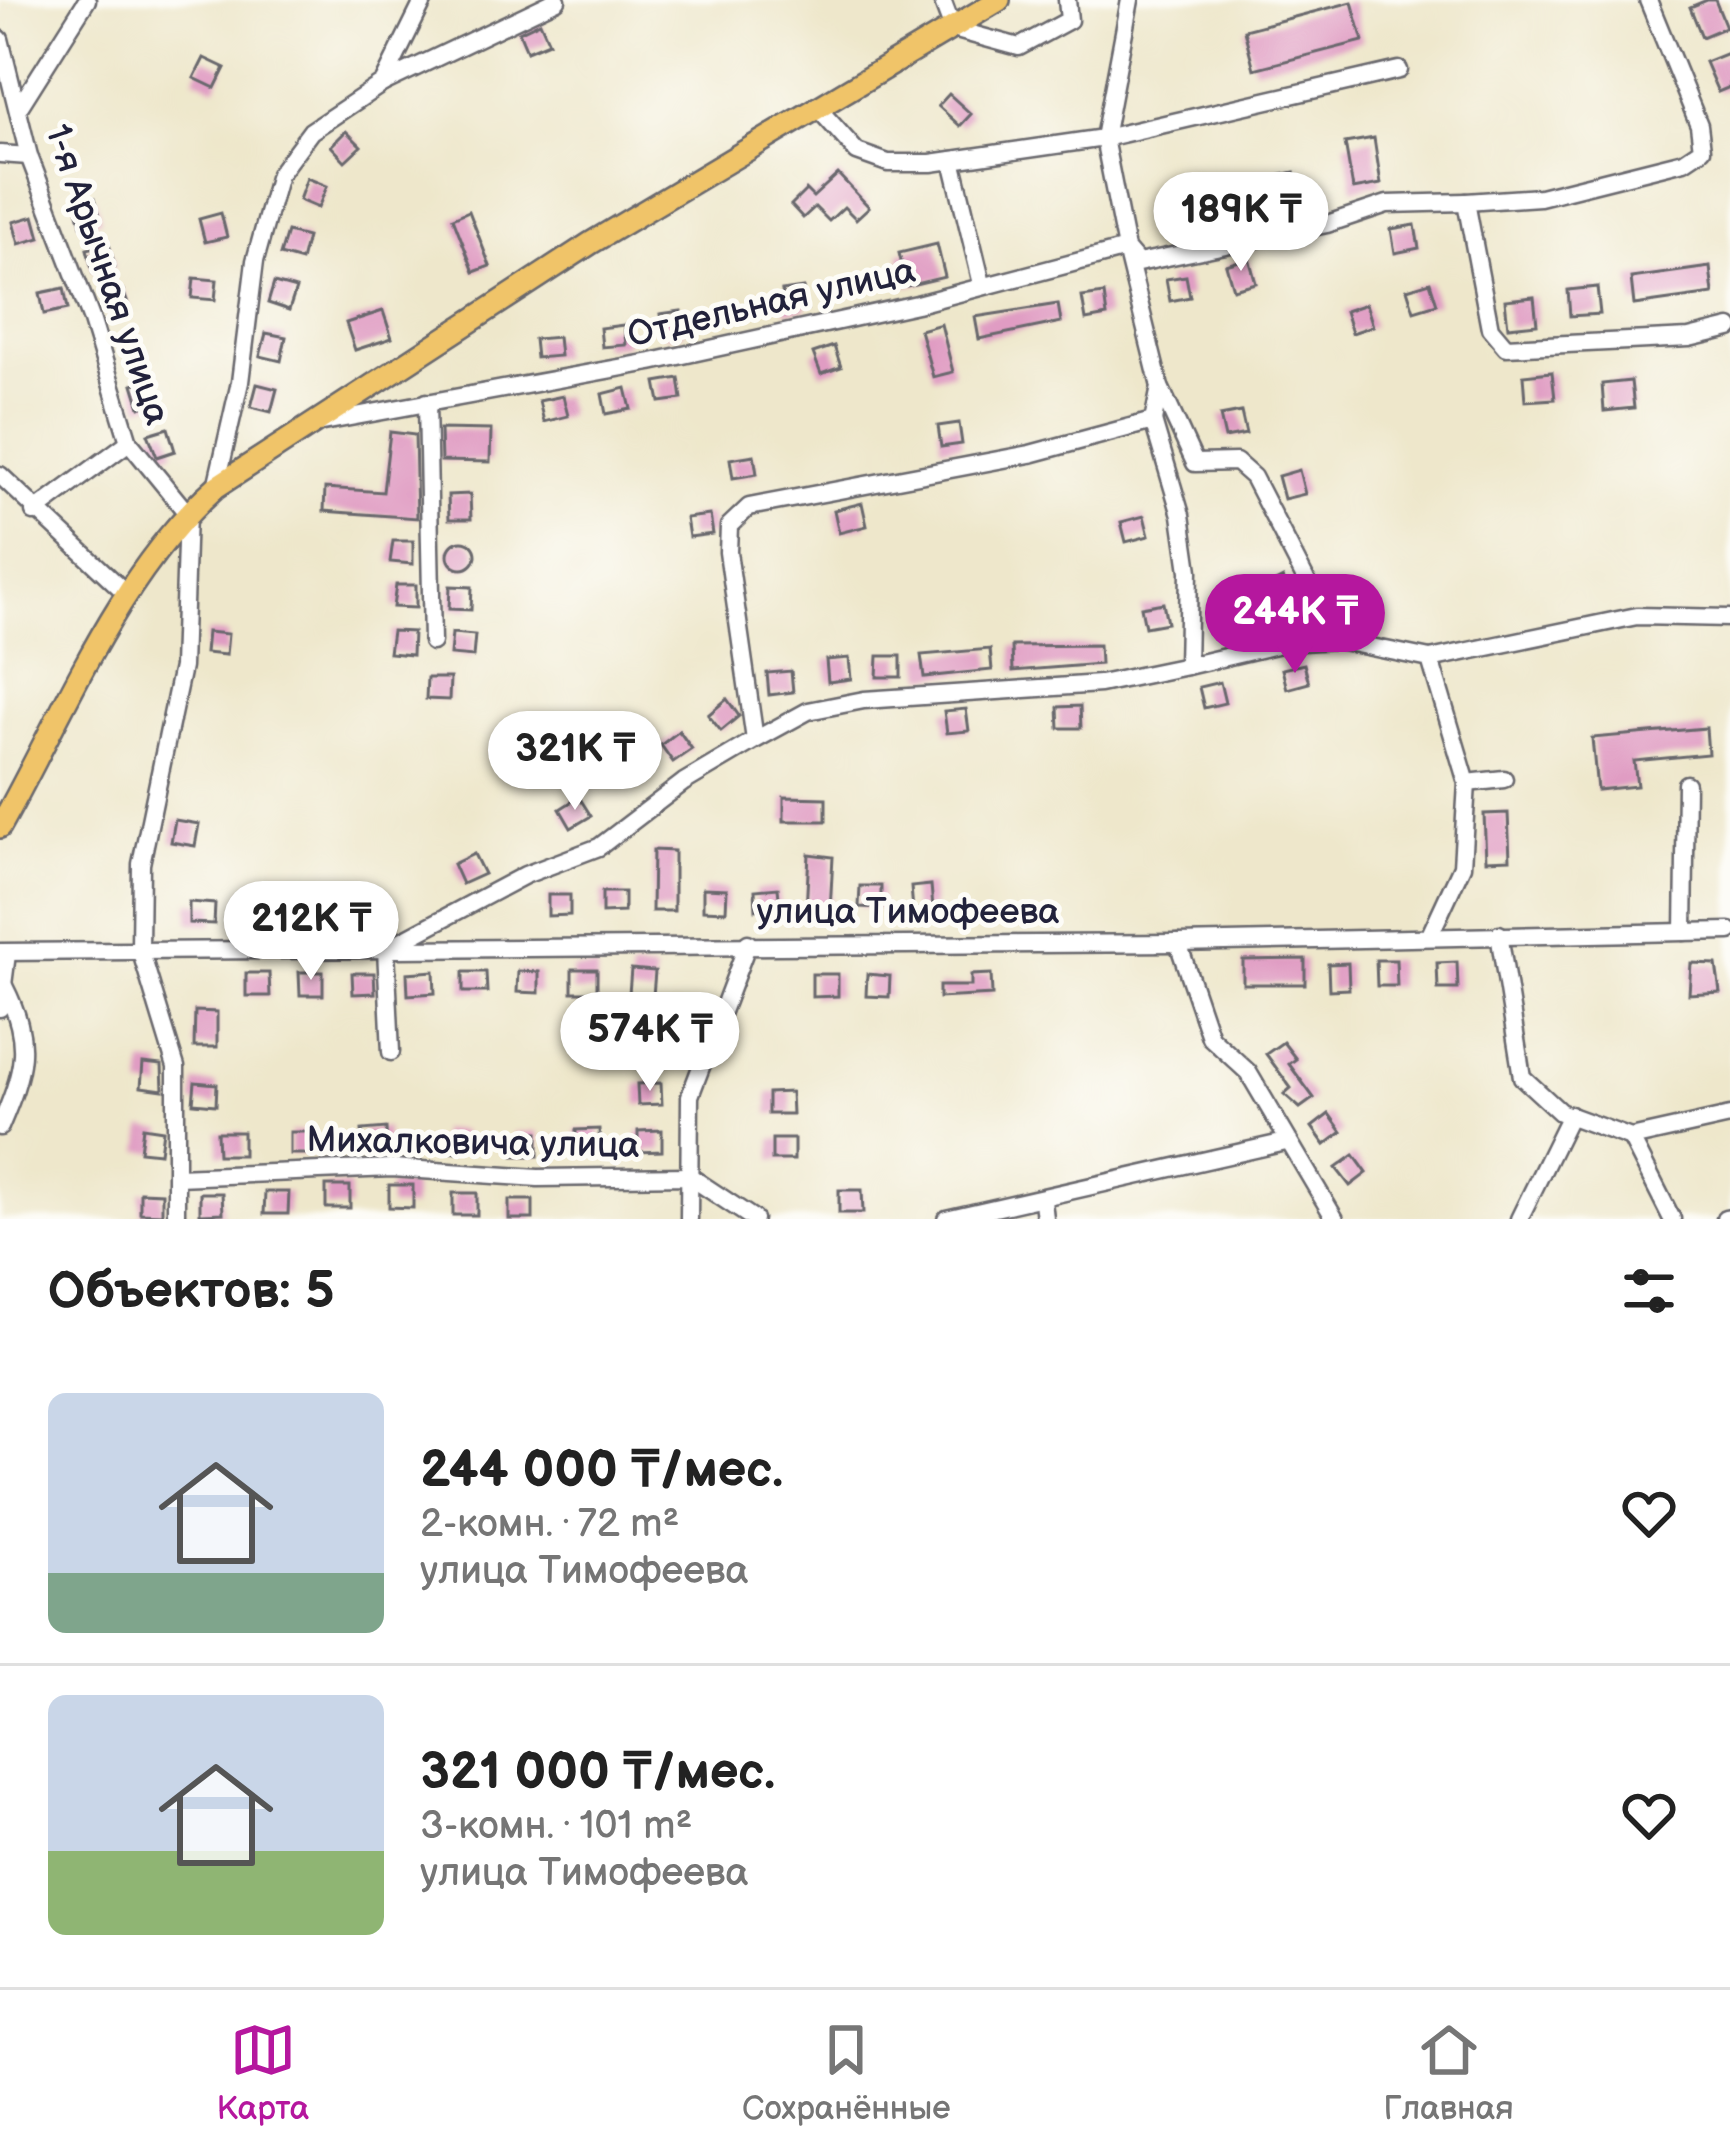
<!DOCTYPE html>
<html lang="ru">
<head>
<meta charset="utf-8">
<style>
  body { margin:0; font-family:"Balsamiq Sans",sans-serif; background:#f2f2f2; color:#222; height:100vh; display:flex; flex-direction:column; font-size:45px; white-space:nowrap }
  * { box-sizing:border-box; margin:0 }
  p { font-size:39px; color:#767676 }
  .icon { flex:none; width:66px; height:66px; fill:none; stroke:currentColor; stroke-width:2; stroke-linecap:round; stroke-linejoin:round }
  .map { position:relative; height:1219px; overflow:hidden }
  .panel { display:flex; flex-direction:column; background:#fff; flex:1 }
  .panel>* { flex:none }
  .price { position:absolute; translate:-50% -102px; padding:0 27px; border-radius:42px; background:#fff; color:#222; font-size:39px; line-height:78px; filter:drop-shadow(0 3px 6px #0008) }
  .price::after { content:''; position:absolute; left:50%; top:72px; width:36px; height:27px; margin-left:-18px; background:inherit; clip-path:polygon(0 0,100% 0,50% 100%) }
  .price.active { background:#b5179e; color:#fff }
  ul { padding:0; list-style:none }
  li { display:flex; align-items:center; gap:36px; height:300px; padding:0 48px }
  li+li { border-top:3px solid #e0e0e0 }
  li span { display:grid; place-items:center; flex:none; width:336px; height:240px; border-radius:18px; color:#555 }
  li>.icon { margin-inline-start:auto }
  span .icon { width:144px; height:144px; fill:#fffc; stroke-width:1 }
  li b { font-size:51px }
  h2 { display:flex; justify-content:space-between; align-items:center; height:144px; padding:0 48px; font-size:51px }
  .tab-bar { display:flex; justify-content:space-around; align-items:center; height:168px; border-top:3px solid #e0e0e0; background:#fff; font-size:33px; color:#767676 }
  .tab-bar a { display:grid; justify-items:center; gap:6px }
  .tab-bar .active { color:#b5179e }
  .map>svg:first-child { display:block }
</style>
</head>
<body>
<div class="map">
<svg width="1730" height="1219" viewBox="0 0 1730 1219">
  <rect width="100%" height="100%" fill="#fdfcf7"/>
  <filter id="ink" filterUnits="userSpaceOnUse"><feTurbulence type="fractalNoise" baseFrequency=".00833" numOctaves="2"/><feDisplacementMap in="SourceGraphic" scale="24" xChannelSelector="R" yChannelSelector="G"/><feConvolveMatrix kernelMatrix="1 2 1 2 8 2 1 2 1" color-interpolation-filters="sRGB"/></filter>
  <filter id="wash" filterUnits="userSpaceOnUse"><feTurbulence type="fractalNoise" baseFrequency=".004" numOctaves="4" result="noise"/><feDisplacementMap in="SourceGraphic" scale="48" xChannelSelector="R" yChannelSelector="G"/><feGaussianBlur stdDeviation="2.7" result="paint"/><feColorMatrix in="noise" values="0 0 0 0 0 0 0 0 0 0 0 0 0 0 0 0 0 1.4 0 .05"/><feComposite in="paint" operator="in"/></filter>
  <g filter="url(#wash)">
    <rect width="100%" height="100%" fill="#eee7cb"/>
    <g id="blocks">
      <g fill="#e09cc3">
        <path d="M1707,0H1715L1726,27L1702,37L1690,7Z"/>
        <path d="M1352,2L1363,41L1254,69L1244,30Z"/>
        <path d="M540,22L549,42L527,51L519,32Z"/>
        <path d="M1730,52V87L1718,92L1705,62Z"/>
        <path d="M204,58L225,68L215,88L194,78Z"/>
        <path d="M949,94L971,114L960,126L938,106Z"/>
        <path d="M346,131L361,146L345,161L331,146Z"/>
        <path d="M1374,138L1381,184L1353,189L1345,143Z"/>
        <path d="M1294,172L1299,195L1277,199L1273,177Z"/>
        <path d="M838,174L869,207L856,219L844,207L829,221L815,207L803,218L791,205L806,190L813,197Z"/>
        <path d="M307,178L327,186L318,208L299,200Z"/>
        <path d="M95,198L101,220L81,225L76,203Z"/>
        <path d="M469,211L490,266L474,272L453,218Z"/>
        <path d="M221,213L227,237L205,242L199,219Z"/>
        <path d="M34,216L40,238L19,244L13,222Z"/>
        <path d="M1415,225L1419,248L1395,253L1391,229Z"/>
        <path d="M287,232L307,237L301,261L280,255Z"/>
        <path d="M109,244L115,267L93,273L87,249Z"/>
        <path d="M937,244L945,277L907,286L899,253Z"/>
        <path d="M1249,258L1256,283L1233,289L1226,265Z"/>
        <path d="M1710,267L1713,294L1634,305L1631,278Z"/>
        <path d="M1186,276L1190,297L1170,301L1166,279Z"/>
        <path d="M194,278L217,280L215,300L192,298Z"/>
        <path d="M1430,282L1437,304L1414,311L1407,289Z"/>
        <path d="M274,283L296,289L289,310L268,303Z"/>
        <path d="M1597,287L1600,314L1570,316L1568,290Z"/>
        <path d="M64,288L68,309L44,314L40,293Z"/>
        <path d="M803,288L807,309L786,312L782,291Z"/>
        <path d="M123,290L130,310L109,317L103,296Z"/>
        <path d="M1104,294L1107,316L1086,320L1082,297Z"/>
        <path d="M1534,297L1537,324L1508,327L1505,300Z"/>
        <path d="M1058,304L1061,322L979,339L975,317Z"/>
        <path d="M1366,304L1373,326L1352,333L1345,311Z"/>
        <path d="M383,311L392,338L355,350L346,323Z"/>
        <path d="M681,311L684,333L664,336L660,314Z"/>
        <path d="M941,324L953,372L933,377L920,330Z"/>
        <path d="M624,325L626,345L602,347L600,328Z"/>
        <path d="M266,333L286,337L281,361L260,356Z"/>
        <path d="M558,337L560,356L536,358L534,339Z"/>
        <path d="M834,346L841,367L821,374L813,353Z"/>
        <path d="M1552,372L1555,399L1525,401L1523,375Z"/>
        <path d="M153,378L160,401L140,407L133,384Z"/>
        <path d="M679,378L682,399L660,402L656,382Z"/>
        <path d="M1631,381L1634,408L1604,411L1602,384Z"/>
        <path d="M257,384L277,389L271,412L251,407Z"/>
        <path d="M626,388L631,409L606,414L602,394Z"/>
        <path d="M563,396L568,416L544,422L539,401Z"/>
        <path d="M1241,412L1246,434L1225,438L1220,416Z"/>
        <path d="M959,423L962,444L941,447L938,426Z"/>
        <path d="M168,428L175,451L157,457L148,434Z"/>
        <path d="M440,429L491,430L490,462L441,461Z"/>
        <path d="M390,432L415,435L417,518L324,511L325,488L383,492Z"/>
        <path d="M754,455L757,474L733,478L730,459Z"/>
        <path d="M1299,470L1305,494L1284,499L1278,476Z"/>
        <path d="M470,494L471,519H449L448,495Z"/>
        <path d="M862,503L867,526L839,533L834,510Z"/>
        <path d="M710,515L713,534L689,537L686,518Z"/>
        <path d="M1144,516L1149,536L1126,542L1121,522Z"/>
        <circle cx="462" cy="555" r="14"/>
        <path d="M393,541H413V564L390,562Z"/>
        <path d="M1283,578L1293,597L1274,608L1264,588Z"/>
        <path d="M396,585H416V608L393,607Z"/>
        <path d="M450,586L472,587L471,610L449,609Z"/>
        <path d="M1163,603L1167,623L1145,627L1141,607Z"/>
        <path d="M392,631L413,632L412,655L389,653Z"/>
        <path d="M207,632L228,634L226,655L205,653Z"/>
        <path d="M452,633L475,635L473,657L450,655Z"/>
        <path d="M1099,645L1100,664L1013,671L1012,646Z"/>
        <path d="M990,649L992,670L924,677L921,655Z"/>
        <path d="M878,656H901V677H877Z"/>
        <path d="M849,658L851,679L828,682L826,660Z"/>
        <path d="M1304,664L1309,683L1287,689L1282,669Z"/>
        <path d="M791,671L793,692L769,695L767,673Z"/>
        <path d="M427,678H450L449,700L426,699Z"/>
        <path d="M1220,682L1225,703L1204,708L1199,687Z"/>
        <path d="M727,699L739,716L721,731L708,715Z"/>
        <path d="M1080,706L1081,728H1059L1058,707Z"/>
        <path d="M966,709L969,731L947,733L944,711Z"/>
        <path d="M1706,728L1708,754L1634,761L1637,786L1597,790L1592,738Z"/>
        <path d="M679,731L692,749L673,762L661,745Z"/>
        <path d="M579,797L591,816L571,828L560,809Z"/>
        <path d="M784,797L826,798V821H784Z"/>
        <path d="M1508,813L1510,859L1486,860L1484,814Z"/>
        <path d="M175,820L199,824L195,846L171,842Z"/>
        <path d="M653,850L674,851V911H652Z"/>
        <path d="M474,854L484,874L462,884L453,864Z"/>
        <path d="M809,854L833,857L830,910H806Z"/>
        <path d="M931,885L933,908L913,910L911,887Z"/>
        <path d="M860,886H881V908L859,907Z"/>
        <path d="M703,888L727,889L726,911L703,910Z"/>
        <path d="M778,888L780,908L756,910L755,890Z"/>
        <path d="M602,892H624V912L602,913Z"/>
        <path d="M548,895H570V915L548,916Z"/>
        <path d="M189,902L215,904L214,924L189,923Z"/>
        <path d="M351,902L375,903L374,925L350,924Z"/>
        <path d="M244,904L270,905L269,925L244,924Z"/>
        <path d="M1305,959V984H1243V960Z"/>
        <path d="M1376,960H1396L1397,986H1377Z"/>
        <path d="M1457,962L1458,989H1438L1437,963Z"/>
        <path d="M1348,963L1349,989L1329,990L1328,964Z"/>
        <path d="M1691,963L1716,964L1720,992L1689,994Z"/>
        <rect x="572" y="969" width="25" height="23"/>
        <path d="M631,969L655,971L653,996L629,994Z"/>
        <path d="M434,971L435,993L408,995L407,973Z"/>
        <path d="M518,971L539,972V993L517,992Z"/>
        <path d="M299,972H323V995H300Z"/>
        <path d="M463,972H486L487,992H463Z"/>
        <path d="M246,973H269L270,996H246Z"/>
        <path d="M352,973H374L375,993L353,994Z"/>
        <path d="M812,974H838V996L812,997Z"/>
        <path d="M867,974L890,976L889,997L866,996Z"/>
        <path d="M991,974L992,995L939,998V986H971V975Z"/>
        <path d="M195,1011L217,1012V1047H194Z"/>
        <path d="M659,1029V1050L636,1051L635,1030Z"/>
        <path d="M1283,1042L1296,1059L1289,1064L1314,1098L1300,1108L1284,1094L1291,1088L1266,1054Z"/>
        <path d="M143,1063L162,1065L163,1090L141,1087Z"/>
        <path d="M195,1082L217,1084L216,1105L193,1103Z"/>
        <path d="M661,1083L662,1104L638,1105L637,1084Z"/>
        <path d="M791,1092L792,1114H768V1093Z"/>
        <path d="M1329,1114L1342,1132L1325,1145L1312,1127Z"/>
        <path d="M143,1127L163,1130L160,1153L140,1151Z"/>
        <path d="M386,1128L387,1148L364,1150L362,1130Z"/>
        <path d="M599,1129L600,1150L576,1151V1130Z"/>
        <path d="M440,1130L462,1131L461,1153L440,1152Z"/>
        <path d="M662,1130V1151L638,1152V1131Z"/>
        <path d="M217,1132H243V1155H218Z"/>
        <rect x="290" y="1132" width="24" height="22"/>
        <rect x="514" y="1132" width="24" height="24"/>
        <rect x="772" y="1139" width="22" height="21"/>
        <path d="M1354,1155L1367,1173L1350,1186L1336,1168Z"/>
        <path d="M389,1185H413V1208L389,1207Z"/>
        <rect x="326" y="1186" width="24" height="22"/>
        <path d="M839,1190H862L863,1213H839Z"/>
        <path d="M140,1192L162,1193V1214L140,1213Z"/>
        <path d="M265,1192H289L288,1214H264Z"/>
        <path d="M200,1193H222L223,1213L200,1214Z"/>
        <rect x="453" y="1193" width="24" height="22"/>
        <rect x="509" y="1200" width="24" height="19"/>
      </g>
    </g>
  </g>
  <g filter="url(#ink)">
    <use href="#blocks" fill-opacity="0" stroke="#69676d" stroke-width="3"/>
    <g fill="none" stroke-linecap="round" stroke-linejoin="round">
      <defs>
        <g id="minor">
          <path d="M942,0L953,29L1019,47L1069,20L1067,0"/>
          <path d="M1130,0L1104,138L1126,249L1138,263L1327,224L1387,204L1466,202"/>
          <path d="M1648,0L1699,125L1702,149L1684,161L1540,197L1466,202L1490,328L1506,347L1689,338L1730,328"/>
          <path d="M0,39L29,156L91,318L129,442L187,513L182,667L141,864L140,949L176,1067V1219"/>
          <path d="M383,83L557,0"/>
          <path d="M20,106L87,0"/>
          <path d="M816,106L857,152L888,163H931L1104,138L1399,70"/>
          <path d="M0,154L29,156"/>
          <path d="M952,160L982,284"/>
          <path d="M1161,389L1195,463L1236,462L1253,477L1337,640"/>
          <path d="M427,402L432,642"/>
          <path d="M323,422L651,362L917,304L1126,249L1160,387L1153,421"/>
          <path d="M0,475L127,594"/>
          <path d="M216,487L240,382L255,261L279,174L311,131L383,83L424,0"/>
          <path d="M34,512L129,442"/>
          <path d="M1430,659L1637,616L1730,618"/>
          <path d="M1187,666L1285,643L1337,640L1430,659L1467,783L1462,866L1430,935"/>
          <path d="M1467,783L1504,779"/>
          <path d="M1684,932L1686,784"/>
          <path d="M1499,934L1522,1077L1560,1112L1631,1138"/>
          <path d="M1178,943L1210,1037L1248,1072L1335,1219"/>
          <path d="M0,952L1178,943L1730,931"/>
          <path d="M0,1008L7,954"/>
          <path d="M391,1052L386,949L525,875L599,847L684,782L755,740L728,552L729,526L749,507L1030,454L1153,421L1181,515L1189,571L1187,666L1100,684L864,700L808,711L755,740"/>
          <path d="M0,1127C24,1070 33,1043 4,986"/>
          <path d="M177,1177L392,1168L538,1178L689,1176L754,1219"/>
          <path d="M1043,1201L1045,1219"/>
          <path d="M689,1219L690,1096L748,943"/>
          <path d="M946,1219L1286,1142"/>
          <path d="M1519,1219L1570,1115"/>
          <path d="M1672,1219L1631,1138L1730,1116"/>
          <path d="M1725,1219L1730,1218"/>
        </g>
        <path id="major" d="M0,827C64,713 117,575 216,487L591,243L999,0"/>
      </defs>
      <use href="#minor" stroke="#69676d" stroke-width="21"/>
      <use href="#major" stroke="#69676d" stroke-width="26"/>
      <use href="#minor" stroke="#fff" stroke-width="16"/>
      <use href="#major" stroke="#f0c469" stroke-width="21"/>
    </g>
  </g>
  <g text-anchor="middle" stroke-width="10" stroke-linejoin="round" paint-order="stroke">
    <g font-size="36" fill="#22223b" stroke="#fdfcf7">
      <text transform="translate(109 274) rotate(71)" y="13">1-я Арычная улица</text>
      <text transform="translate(771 301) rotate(-13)" y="13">Отдельная улица</text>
      <text x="908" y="923">улица Тимофеева</text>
      <text transform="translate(473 1141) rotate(1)" y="13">Михалковича улица</text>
    </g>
  </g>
</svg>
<b class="price" style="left:1241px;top:274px">189K ₸</b>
<b class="price active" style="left:1295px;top:676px">244K ₸</b>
<b class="price" style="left:575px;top:813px">321K ₸</b>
<b class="price" style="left:311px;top:983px">212K ₸</b>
<b class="price" style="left:650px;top:1094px">574K ₸</b>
</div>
<section class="panel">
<h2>Объектов: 5<svg class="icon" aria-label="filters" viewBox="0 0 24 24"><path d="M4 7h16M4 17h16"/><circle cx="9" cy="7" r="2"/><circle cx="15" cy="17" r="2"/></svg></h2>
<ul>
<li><span style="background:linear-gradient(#c9d6e8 75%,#7fa58c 0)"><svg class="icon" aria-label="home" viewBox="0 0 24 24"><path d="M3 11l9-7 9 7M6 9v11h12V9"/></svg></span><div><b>244 000 ₸/мес.</b><p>2-комн. · 72 m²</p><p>улица Тимофеева</p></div><svg class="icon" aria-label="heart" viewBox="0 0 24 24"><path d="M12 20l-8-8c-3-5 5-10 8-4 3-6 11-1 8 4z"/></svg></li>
<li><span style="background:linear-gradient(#c9d6e8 65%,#8fb573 0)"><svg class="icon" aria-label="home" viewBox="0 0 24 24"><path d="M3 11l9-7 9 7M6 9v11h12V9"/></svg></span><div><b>321 000 ₸/мес.</b><p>3-комн. · 101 m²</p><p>улица Тимофеева</p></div><svg class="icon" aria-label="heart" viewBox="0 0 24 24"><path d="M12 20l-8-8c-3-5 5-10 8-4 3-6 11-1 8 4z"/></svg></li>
</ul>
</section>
<nav class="tab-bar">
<a class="active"><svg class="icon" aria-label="map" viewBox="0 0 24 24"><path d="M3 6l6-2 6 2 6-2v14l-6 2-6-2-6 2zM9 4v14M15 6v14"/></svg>Карта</a>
<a><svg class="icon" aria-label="saved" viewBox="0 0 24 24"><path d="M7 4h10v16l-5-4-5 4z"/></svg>Сохранённые</a>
<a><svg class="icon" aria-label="home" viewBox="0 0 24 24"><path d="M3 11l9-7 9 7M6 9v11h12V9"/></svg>Главная</a>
</nav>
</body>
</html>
